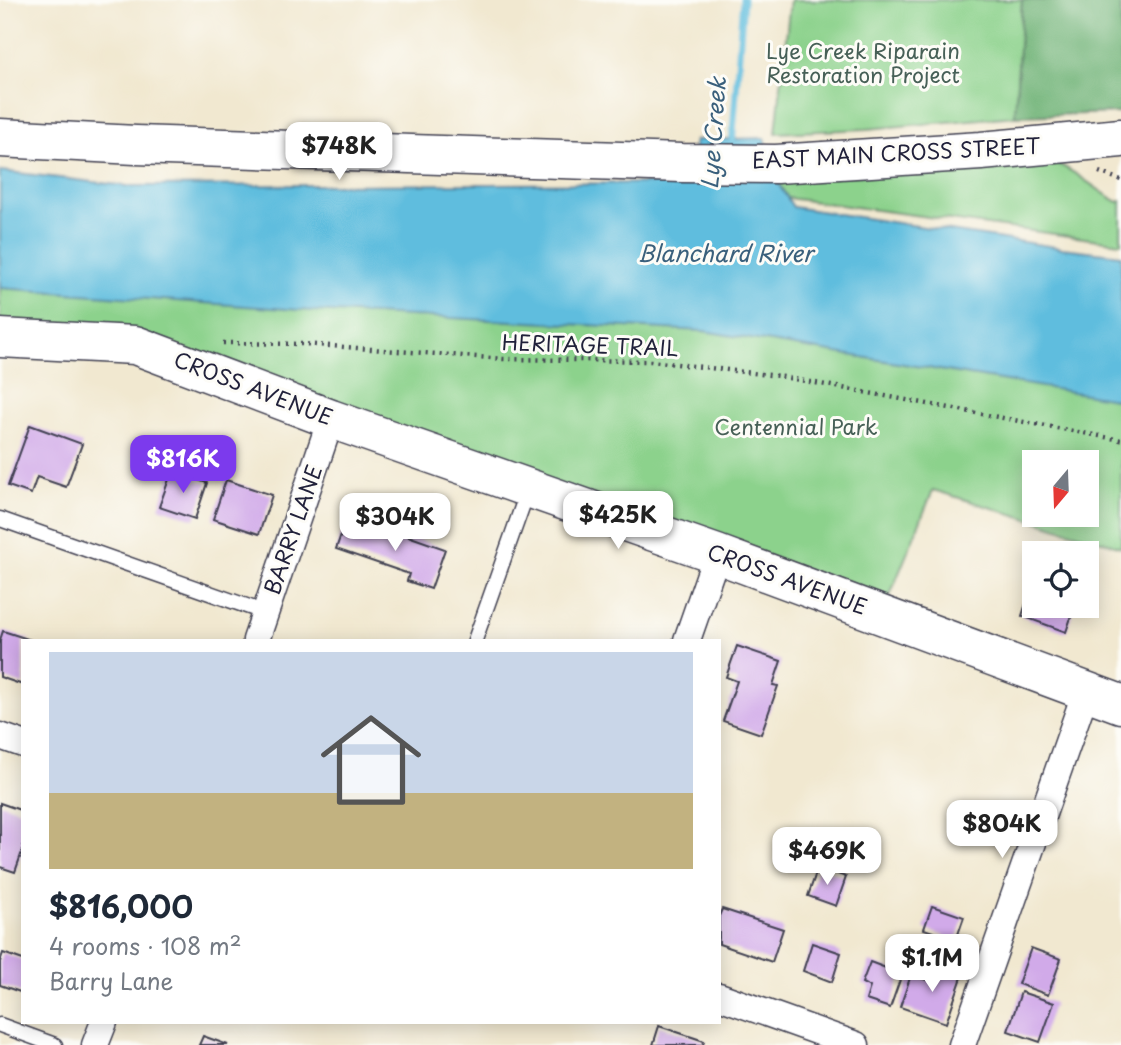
<!DOCTYPE html>
<html lang="en">
<head>
<meta charset="utf-8">
<style>
  body { margin:0; font-family:"Playpen Sans",sans-serif; background:#f6f6f7; color:#1f2937; height:100vh; display:flex; flex-direction:column; font-size:26px; white-space:nowrap }
  * { box-sizing:border-box; margin:0 }
  p { font-size:23px; color:#747a83 }
  .icon { flex:none; width:38px; height:38px; fill:none; stroke:currentColor; stroke-width:2; stroke-linecap:round; stroke-linejoin:round }
  .map { position:relative; flex:1; overflow:hidden }
  .panel { position:absolute; left:21px; top:639px; width:700px; height:385px; display:flex; flex-direction:column; background:#fff; border-radius:0px; box-shadow:0 4px 18px #0003 }
  .panel>* { flex:none }
  .needle { width:46px; rotate:199deg }
  .fabs { position:absolute; left:1022px; top:450px; display:grid; gap:14px }
  .fabs a { display:grid; place-items:center; width:77px; height:77px; border-radius:0px; background:#fff; box-shadow:0 4px 18px #0003; font-size:35px }
  .price { position:absolute; translate:-50% -60px; padding:0 16px; border-radius:14px; background:#fff; color:#222; font-size:23px; line-height:46px; filter:drop-shadow(0 2px 4px #0008) }
  .price::after { content:''; position:absolute; left:50%; top:42px; width:21px; height:16px; margin-left:-10px; background:inherit; clip-path:polygon(0 0,100% 0,50% 100%) }
  .price.active { background:#7c3aed; color:#fff }
  ul { padding:0; list-style:none }
  li { display:grid; align-content:center; gap:14px; height:371px; padding:0 28px }
  li+li { border-top:2px solid #e0e1e3 }
  li span { display:grid; place-items:center; height:217px; border-radius:0px; color:#555 }
  li>.icon { margin-inline-start:auto }
  span .icon { width:126px; height:126px; fill:#fffc; stroke-width:1 }
  li b { font-size:30px }
  .map>svg:first-child { display:block }
</style>
</head>
<body>
<div class="map">
<svg width="1121" height="1045" viewBox="0 0 1121 1045">
  <rect width="100%" height="100%" fill="#fdfcf7"/>
  <filter id="ink" filterUnits="userSpaceOnUse"><feTurbulence type="fractalNoise" baseFrequency=".0143" numOctaves="2"/><feDisplacementMap in="SourceGraphic" scale="14" xChannelSelector="R" yChannelSelector="G"/><feConvolveMatrix kernelMatrix="1 2 1 2 8 2 1 2 1" color-interpolation-filters="sRGB"/></filter>
  <filter id="wash" filterUnits="userSpaceOnUse"><feTurbulence type="fractalNoise" baseFrequency=".00686" numOctaves="4" result="noise"/><feDisplacementMap in="SourceGraphic" scale="28" xChannelSelector="R" yChannelSelector="G"/><feGaussianBlur stdDeviation="1.57" result="paint"/><feColorMatrix in="noise" values="0 0 0 0 0 0 0 0 0 0 0 0 0 0 0 0 0 1.4 0 .05"/><feComposite in="paint" operator="in"/></filter>
  <g filter="url(#wash)">
    <rect width="100%" height="100%" fill="#f1e8d0"/>
    <g fill="#8cd28c" stroke="#577a64" stroke-width="2" fill-rule="evenodd">
      <path d="M790,0H1022L1015,116L867,129L776,133Z"/>
      <path d="M1056,163C1079,173 1096,190 1118,202L1121,201V243L788,198L776,180Z"/>
      <path d="M0,242L1121,323V547L933,490L882,615L135,345L0,338ZM1034,462H1087V514H1034Z"/>
    </g>
    <path fill="#71b478" stroke="#4a6b5a" stroke-width="2" d="M1022,0H1121V113L1015,116Z"/>
    <path fill="#5fbdde" stroke="#40708c" stroke-width="2" d="M765,138L776,180L793,207L1062,248L1121,255V400L703,331L313,311L0,288V171L127,186L688,183L695,140Z"/>
    <g fill="none" stroke-linecap="round" stroke-linejoin="round">
      <path stroke="#5fbdde" stroke-width="7" d="M732,146L743,0"/>
    </g>
    <g id="blocks">
      <g fill="#d1aae9">
        <path d="M30,425L82,444L66,487L37,477L31,494L8,486Z"/>
        <path d="M172,471L207,483L195,519L159,507Z"/>
        <path d="M226,480L272,495L259,534L213,519Z"/>
        <path d="M344,526L375,537L378,528L397,535L400,527L409,530L408,536L445,549L431,589L407,581L409,574L336,549Z"/>
        <path d="M1031,588L1034,589V606H1075L1066,632L1022,616Z"/>
        <path d="M3,631L31,640H23V685L0,677V640Z"/>
        <path d="M737,646L781,661L773,685L778,686L761,734L723,721L737,681L726,677Z"/>
        <path d="M0,803L23,811V849L15,872L0,867Z"/>
        <path d="M818,867L846,877L836,906L808,896Z"/>
        <path d="M932,906L964,917L956,940L924,929Z"/>
        <path d="M722,909L783,929L772,962L719,944V916Z"/>
        <path d="M812,943L841,953L832,982L803,971Z"/>
        <path d="M1031,948L1061,959L1048,995L1018,984Z"/>
        <path d="M3,953L23,960V993L0,985V962Z"/>
        <path d="M870,962L902,974L890,1008L866,1000L870,987L862,983Z"/>
        <path d="M932,966L962,977L946,1023L900,1007L911,975L927,980Z"/>
        <path d="M1021,992L1054,1003L1040,1042L1008,1031Z"/>
        <path d="M659,1026L704,1041L703,1045H653Z"/>
        <path d="M203,1036L228,1045H199Z"/>
      </g>
    </g>
  </g>
  <g filter="url(#ink)">
    <use href="#blocks" fill-opacity="0" stroke="#414051" stroke-width="2"/>
    <g fill="none" stroke-linecap="round" stroke-linejoin="round">
      <defs>
        <g id="lane">
          <path d="M0,519L266,613"/>
          <path d="M475,640L528,490"/>
          <path d="M0,1025L55,1045"/>
        </g>
        <g id="street">
          <path d="M256,640L331,419"/>
          <path d="M687,640L717,554"/>
          <path d="M0,736L23,744"/>
          <path d="M719,996L856,1045"/>
          <path d="M95,1045L104,1022"/>
          <path d="M962,1045L1086,691"/>
        </g>
        <g id="secondary">
          <path d="M0,138L136,145L682,163L776,164L981,151L1121,138"/>
          <path d="M0,338L135,345L331,419L717,554L1121,704"/>
        </g>
      </defs>
      <use href="#lane" stroke="#414051" stroke-width="17"/>
      <use href="#street" stroke="#414051" stroke-width="29"/>
      <use href="#secondary" stroke="#414051" stroke-width="41"/>
      <g stroke="#414051" stroke-width="4.5" stroke-dasharray="2 5" stroke-linecap="butt">
        <path d="M1099,172L1121,180"/>
        <path d="M223,343L304,344L504,359L651,361L778,376L1121,440"/>
      </g>
      <use href="#lane" stroke="#fff" stroke-width="14"/>
      <use href="#street" stroke="#fff" stroke-width="26"/>
      <use href="#secondary" stroke="#fff" stroke-width="38"/>
    </g>
  </g>
  <g text-anchor="middle" stroke-width="6" stroke-linejoin="round" paint-order="stroke">
    <g font-size="21" fill="#476057" stroke="#fdfcf7">
      <text x="863" y="59">Lye Creek Riparain<tspan x="863" dy="24">Restoration Project</tspan></text>
      <text x="796" y="435">Centennial Park</text>
    </g>
    <g font-size="21" fill="#22223b" stroke="#fdfcf7">
      <text transform="translate(896 154) rotate(-3)" y="7">EAST MAIN CROSS STREET</text>
      <text transform="translate(590 346) rotate(2)" y="7">HERITAGE TRAIL</text>
      <text transform="translate(253 389) rotate(21)" y="7">CROSS AVENUE</text>
      <text transform="translate(294 530) rotate(-71)" y="7">BARRY LANE</text>
      <text transform="translate(787 580) rotate(20)" y="7">CROSS AVENUE</text>
    </g>
    <g font-size="23" font-style="italic" fill="#3a607c" stroke="#fdfcf7">
      <text transform="translate(714 133) rotate(-86)" y="8">Lye Creek</text>
      <text x="725" y="262">Blanchard River</text>
    </g>
  </g>
</svg>
<div class="fabs">
<a><svg class="needle" viewBox="-14 -14 28 28"><path d="M0-13l5 13h-10z" fill="#e53935"/><path d="M0 13l5-13h-10z" fill="#747a83"/></svg></a>
<a><svg class="icon" aria-label="locate" viewBox="0 0 24 24"><circle cx="12" cy="12" r="6"/><path d="M12 2v4M12 18v4M2 12h4M18 12h4"/></svg></a>
</div>
<b class="price" style="left:339px;top:182px">$748K</b>
<b class="price active" style="left:183px;top:495px">$816K</b>
<b class="price" style="left:618px;top:551px">$425K</b>
<b class="price" style="left:395px;top:553px">$304K</b>
<b class="price" style="left:1002px;top:860px">$804K</b>
<b class="price" style="left:827px;top:887px">$469K</b>
<b class="price" style="left:932px;top:994px">$1.1M</b>
<section class="panel">
<ul>
<li><span style="background:linear-gradient(#c9d6e8 65%,#c2b280 0)"><svg class="icon" aria-label="home" viewBox="0 0 24 24"><path d="M3 11l9-7 9 7M6 9v11h12V9"/></svg></span><div><b>$816,000</b><p>4 rooms · 108 m²</p><p>Barry Lane</p></div></li>
</ul>
</section>
</div>
</body>
</html>
